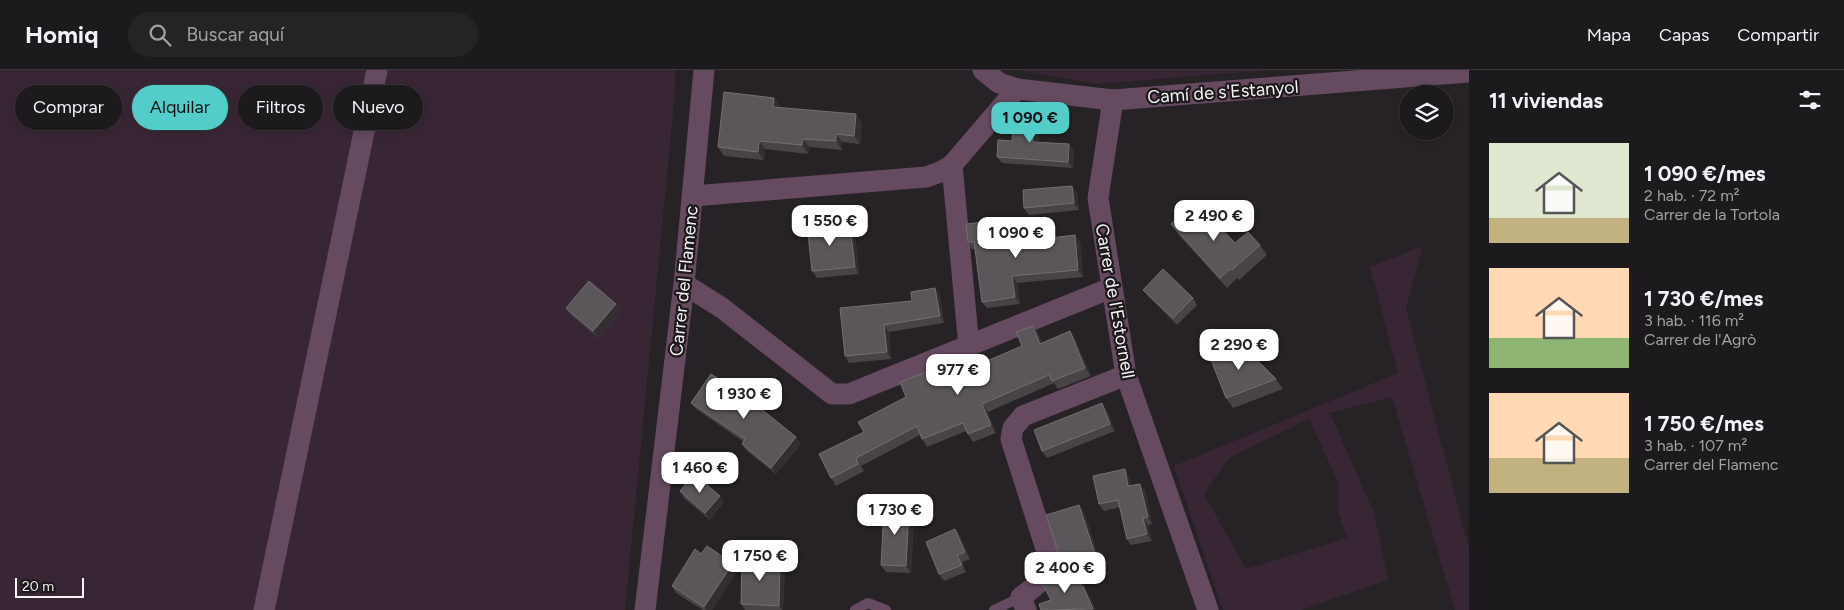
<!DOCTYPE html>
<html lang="es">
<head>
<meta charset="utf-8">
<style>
  body { margin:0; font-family:Figtree,sans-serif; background:#252325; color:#f1f3f6; height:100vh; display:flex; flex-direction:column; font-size:19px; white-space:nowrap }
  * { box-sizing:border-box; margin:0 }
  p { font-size:16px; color:#a0a1a3 }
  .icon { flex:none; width:28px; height:28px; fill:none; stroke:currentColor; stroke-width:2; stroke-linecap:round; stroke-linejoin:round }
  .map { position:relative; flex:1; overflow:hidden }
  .panel { display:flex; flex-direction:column; background:#1c1a1c; width:375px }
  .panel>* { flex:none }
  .banner { position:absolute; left:15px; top:15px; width:475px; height:45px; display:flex; gap:10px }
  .tools { position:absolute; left:1399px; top:15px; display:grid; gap:10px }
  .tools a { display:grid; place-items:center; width:55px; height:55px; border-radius:50%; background:#1c1a1c; box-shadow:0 2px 8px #0003,0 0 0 1px #3a383b; font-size:25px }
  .scale { position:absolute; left:15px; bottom:12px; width:69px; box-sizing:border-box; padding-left:5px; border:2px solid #f7f4f6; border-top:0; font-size:14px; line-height:18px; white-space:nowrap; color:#f7f4f6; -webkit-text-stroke:4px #1c181b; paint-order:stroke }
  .price { position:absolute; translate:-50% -42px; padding:0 11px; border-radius:10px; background:#fff; color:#222; font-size:16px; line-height:32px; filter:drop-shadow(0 1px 2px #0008) }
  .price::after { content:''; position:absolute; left:50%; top:30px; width:15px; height:11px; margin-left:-8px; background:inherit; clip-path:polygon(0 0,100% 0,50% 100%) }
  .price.active { background:#53cdca; color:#111 }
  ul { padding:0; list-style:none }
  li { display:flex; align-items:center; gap:15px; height:125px; padding:0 20px }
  li span { display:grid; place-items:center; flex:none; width:140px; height:100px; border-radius:0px; color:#555 }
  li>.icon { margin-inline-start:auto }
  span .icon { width:60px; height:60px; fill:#fffc; stroke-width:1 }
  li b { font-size:21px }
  h2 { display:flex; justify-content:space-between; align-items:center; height:60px; padding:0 20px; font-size:21px }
  .pill { padding:0 18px; border-radius:22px; background:#1c1a1c; box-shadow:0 2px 8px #0003,0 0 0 1px #3a383b; font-size:18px; line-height:45px }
  .pill.active { background:#53cdca; color:#111 }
  header { display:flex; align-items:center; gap:30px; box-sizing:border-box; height:70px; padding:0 25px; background:#1c1a1c; border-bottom:1px solid #3a383b }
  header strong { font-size:24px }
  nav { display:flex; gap:28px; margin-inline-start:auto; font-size:18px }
  .search { width:350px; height:45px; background:#252325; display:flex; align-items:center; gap:12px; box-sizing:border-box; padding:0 18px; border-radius:28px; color:#a0a1a3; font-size:19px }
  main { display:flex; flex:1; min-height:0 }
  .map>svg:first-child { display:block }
</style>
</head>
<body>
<header>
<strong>Homiq</strong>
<div class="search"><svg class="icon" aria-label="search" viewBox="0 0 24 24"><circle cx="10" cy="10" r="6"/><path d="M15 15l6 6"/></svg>Buscar aquí</div>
<nav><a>Mapa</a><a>Capas</a><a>Compartir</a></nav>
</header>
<main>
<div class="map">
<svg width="1469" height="540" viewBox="0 0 1469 540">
  <rect width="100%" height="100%" fill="#262225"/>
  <g fill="#392635" fill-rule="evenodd">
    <path d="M0,0H675V23L625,540H0Z"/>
    <path d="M1020,0H1268L1097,14Z"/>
    <path d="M1423,176L1406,238L1469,479V540H1455L1392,327L1330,343L1374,443L1388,510L1301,540H1223L1174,396L1398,303L1370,197ZM1309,349L1338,412V442L1347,468L1246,499L1204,424L1229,388Z"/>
  </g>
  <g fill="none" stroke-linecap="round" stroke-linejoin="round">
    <g stroke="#664a60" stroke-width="10">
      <path d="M855,540L868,533L886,540"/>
      <path d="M994,540L1021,527"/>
    </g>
    <g stroke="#664a60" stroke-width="21">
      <path d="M983,0L999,13L1017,19L1113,30L1469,2"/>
      <path d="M1113,30L1098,128L1126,305L1208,540"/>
      <path d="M952,95L969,277"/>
      <path d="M693,126L926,107L940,102L952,95L1017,19"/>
      <path d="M684,214L722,238L832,324H849L1111,218"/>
      <path d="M264,540L377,0"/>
      <path d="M645,540L684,214L704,0"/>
      <path d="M1026,540L1021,527C1039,513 1048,510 1048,485L1011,369L1013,358L1023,346L1126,305"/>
    </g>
  </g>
  <g fill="#474346">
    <path d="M774,28L780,37V38L862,53L860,74L842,72V80L809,77L808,84L765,79L764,90L724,86L718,77Z"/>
    <path d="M1039,53L1038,72L1074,81L1073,98L1002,93L997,87L1012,71Z"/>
    <path d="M1072,116L1077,123L1079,140L1029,145L1024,138Z"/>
    <path d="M996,151L1001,158L1002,175L1042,172L1075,165L1080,172L1083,207L1017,213L1020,234L987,238L982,232L975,179H972L968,172Z"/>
    <path d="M1209,153L1235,173L1260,175L1267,185L1239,210L1237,208L1227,218L1178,164L1171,154Z"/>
    <path d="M838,157V158L850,157L855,163L859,204L817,208L812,201Z"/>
    <path d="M935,218L940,225L944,253L889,262L891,289L849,293L845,286L912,231Z"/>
    <path d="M1143,220L1193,228L1197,235L1177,255L1148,226Z"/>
    <path d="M566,238L621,241L598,268L571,245Z"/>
    <path d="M1033,256L1038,263L1042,273L1070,261L1075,269L1091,306L1058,319L1054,313L988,342L996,363L973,372L966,361L927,377L922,369L920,365L861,396L864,401L836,416L831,408L864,362L906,327L945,305L947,309L1022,276Z"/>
    <path d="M1276,309L1283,319L1233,338L1226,328Z"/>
    <path d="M691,333L801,374L776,404L747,381L742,374L744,372L696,339Z"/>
    <path d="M1106,339L1115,361L1047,388L1042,381Z"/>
    <path d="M1125,399L1129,406L1131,416L1145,420L1152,454L1148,455L1152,471L1131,475L1127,469L1120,437L1104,441L1099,434Z"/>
    <path d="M680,421L724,432L710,450L684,428Z"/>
    <path d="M909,438L914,445L911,503L886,502L881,495Z"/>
    <path d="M1084,442L1101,494L1067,504L1063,497Z"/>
    <path d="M955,459L960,466L970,489L962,492L966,502L944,511L939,504Z"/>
    <path d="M701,484L737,487L742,494L712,540H703L676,523L672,516Z"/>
    <path d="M780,489L785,496L783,540H745L741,534Z"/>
  </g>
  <g fill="#322e31">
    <path d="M774,28L780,37L779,46L773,37Z"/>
    <path d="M856,44L862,53L860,74L854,66Z"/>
    <path d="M1034,46L1039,53L1038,79L1033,72Z"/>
    <path d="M836,64L842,72V80L836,71Z"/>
    <path d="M803,69L809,77L808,84L802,75Z"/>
    <path d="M759,71L765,79L764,90L758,82Z"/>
    <path d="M1069,74L1074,81L1073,98L1068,92Z"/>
    <path d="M1072,116L1077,123L1079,140L1074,133Z"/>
    <path d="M833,150L838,157L839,166L834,159Z"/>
    <path d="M996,151L1001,158L1003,182L998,175Z"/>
    <path d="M850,157L855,163L859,204L855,197Z"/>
    <path d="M1075,165L1080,172L1083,207L1078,200Z"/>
    <path d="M1012,206L1017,213L1020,234L1015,227Z"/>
    <path d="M935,218L940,225L944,253L940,246Z"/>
    <path d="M616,234L621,241L598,268L593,261Z"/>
    <path d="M884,255L889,262L891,289L887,282Z"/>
    <path d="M1033,256L1038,263L1045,282L1040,274Z"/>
    <path d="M1070,261L1075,269L1091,306L1085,298Z"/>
    <path d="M940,297L945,305L950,317L945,309Z"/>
    <path d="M1102,333L1106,339L1115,361L1110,354Z"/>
    <path d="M982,334L988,342L996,363L991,355Z"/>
    <path d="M796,367L801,374L776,404L771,398Z"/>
    <path d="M1125,399L1129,406L1133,423L1128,416Z"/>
    <path d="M1140,414L1145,420L1152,454L1148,447Z"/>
    <path d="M720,426L724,432L710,450L705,443Z"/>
    <path d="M1079,435L1084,442L1101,494L1096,487Z"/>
    <path d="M909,438L914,445L911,503L906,496Z"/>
    <path d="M1143,448L1148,455L1152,471L1147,464Z"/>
    <path d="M955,459L960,466L970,489L965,482Z"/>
    <path d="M957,485L962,492L966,502L962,495Z"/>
    <path d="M737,487L742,494L712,540H706L704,537Z"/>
    <path d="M780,489L785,496L783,540H782L779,536Z"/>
    <path d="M1083,516L1091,528L1096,540H1093Z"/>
  </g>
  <g fill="#5a5659" stroke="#736f72">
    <path d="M724,22L774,28L773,37L856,44L854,66L836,64V71L803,69L802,75L759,71L758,82L718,77Z"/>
    <path d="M1014,45L1034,46L1033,72L1069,74L1068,92L997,87L998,70L1012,71Z"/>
    <path d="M1072,116L1074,133L1024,138L1023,120Z"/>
    <path d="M1193,135L1209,153L1213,150L1235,173L1248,162L1260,175L1232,200L1230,199L1220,208L1171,154Z"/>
    <path d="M833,150L834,159L850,157L855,197L812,201L807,154Z"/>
    <path d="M996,151L998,175L1042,172V169L1075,165L1078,200L1012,206L1015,227L982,232L974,172H968L966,154Z"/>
    <path d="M1163,199L1193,228L1173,248L1143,220Z"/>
    <path d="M589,211L616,234L593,261L566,238Z"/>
    <path d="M935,218L940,246L884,255L887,282L845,286L840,238L912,231L911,222Z"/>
    <path d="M1033,256L1040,274L1070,261L1085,298L1052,311L1049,305L982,334L991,355L968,364L963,353L922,369L917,356L856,388L858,394L831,408L819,384L864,362L858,352L906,327L900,312L940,297L945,309L1022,276L1016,262Z"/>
    <path d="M1241,274L1276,309L1226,328L1210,287Z"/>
    <path d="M711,304L749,329L796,367L771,398L742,374L745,369L691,333Z"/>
    <path d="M1102,333L1110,354L1042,381L1034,360Z"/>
    <path d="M1125,399L1128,416L1140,414L1148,447L1143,448L1147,464L1127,469L1118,430L1099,434L1093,406Z"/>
    <path d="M694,404L720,426L705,443L680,421Z"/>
    <path d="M1079,435L1096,487L1063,497L1046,445Z"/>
    <path d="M884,437L909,438L906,496L881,495Z"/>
    <path d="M955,459L965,482L957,485L962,495L939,504L926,472Z"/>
    <path d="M707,476L722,486L737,487L704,537L672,516L695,479L701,484Z"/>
    <path d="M742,487L780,489L779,536L741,534Z"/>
    <path d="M1057,502L1083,516L1093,539L1041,540L1039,534L1051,530L1042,513Z"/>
  </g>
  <g text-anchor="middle" stroke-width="4.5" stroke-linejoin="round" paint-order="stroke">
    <g font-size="18" fill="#f7f4f6" stroke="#1c181b">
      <text transform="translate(1223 22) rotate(-4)" y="6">Camí de s'Estanyol</text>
      <text transform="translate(684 211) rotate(-84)" y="6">Carrer del Flamenc</text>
      <text transform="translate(1115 231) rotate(80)" y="6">Carrer de l'Estornell</text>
    </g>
  </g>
</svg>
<div class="tools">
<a><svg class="icon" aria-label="layers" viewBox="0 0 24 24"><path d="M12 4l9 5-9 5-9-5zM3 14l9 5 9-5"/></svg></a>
</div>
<div class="scale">20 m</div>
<b class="price active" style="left:1030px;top:74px">1 090 €</b>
<b class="price" style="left:1214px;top:172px">2 490 €</b>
<b class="price" style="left:830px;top:177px">1 550 €</b>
<b class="price" style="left:1016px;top:189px">1 090 €</b>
<b class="price" style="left:1239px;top:301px">2 290 €</b>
<b class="price" style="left:958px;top:326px">977 €</b>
<b class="price" style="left:744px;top:350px">1 930 €</b>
<b class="price" style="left:700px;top:424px">1 460 €</b>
<b class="price" style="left:895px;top:466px">1 730 €</b>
<b class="price" style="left:760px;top:512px">1 750 €</b>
<b class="price" style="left:1065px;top:524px">2 400 €</b>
<div class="banner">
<a class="pill">Comprar</a>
<a class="pill active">Alquilar</a>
<a class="pill">Filtros</a>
<a class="pill">Nuevo</a>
</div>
</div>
<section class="panel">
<h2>11 viviendas<svg class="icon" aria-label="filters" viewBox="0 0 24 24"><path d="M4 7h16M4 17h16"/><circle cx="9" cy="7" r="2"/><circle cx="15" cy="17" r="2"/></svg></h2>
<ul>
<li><span style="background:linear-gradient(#dfe7d0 75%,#c2b280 0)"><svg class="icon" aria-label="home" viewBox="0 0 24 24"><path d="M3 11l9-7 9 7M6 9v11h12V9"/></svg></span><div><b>1 090 €/mes</b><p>2 hab. · 72 m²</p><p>Carrer de la Tortola</p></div></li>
<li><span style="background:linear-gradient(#ffd9b3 70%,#8fb573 0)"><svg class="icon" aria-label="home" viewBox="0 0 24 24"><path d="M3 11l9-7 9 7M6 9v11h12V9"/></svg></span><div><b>1 730 €/mes</b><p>3 hab. · 116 m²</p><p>Carrer de l'Agrò</p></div></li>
<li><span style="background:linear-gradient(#ffd9b3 65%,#c2b280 0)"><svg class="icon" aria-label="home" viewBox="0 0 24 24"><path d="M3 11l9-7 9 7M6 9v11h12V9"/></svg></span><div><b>1 750 €/mes</b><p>3 hab. · 107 m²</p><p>Carrer del Flamenc</p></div></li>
</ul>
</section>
</main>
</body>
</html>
